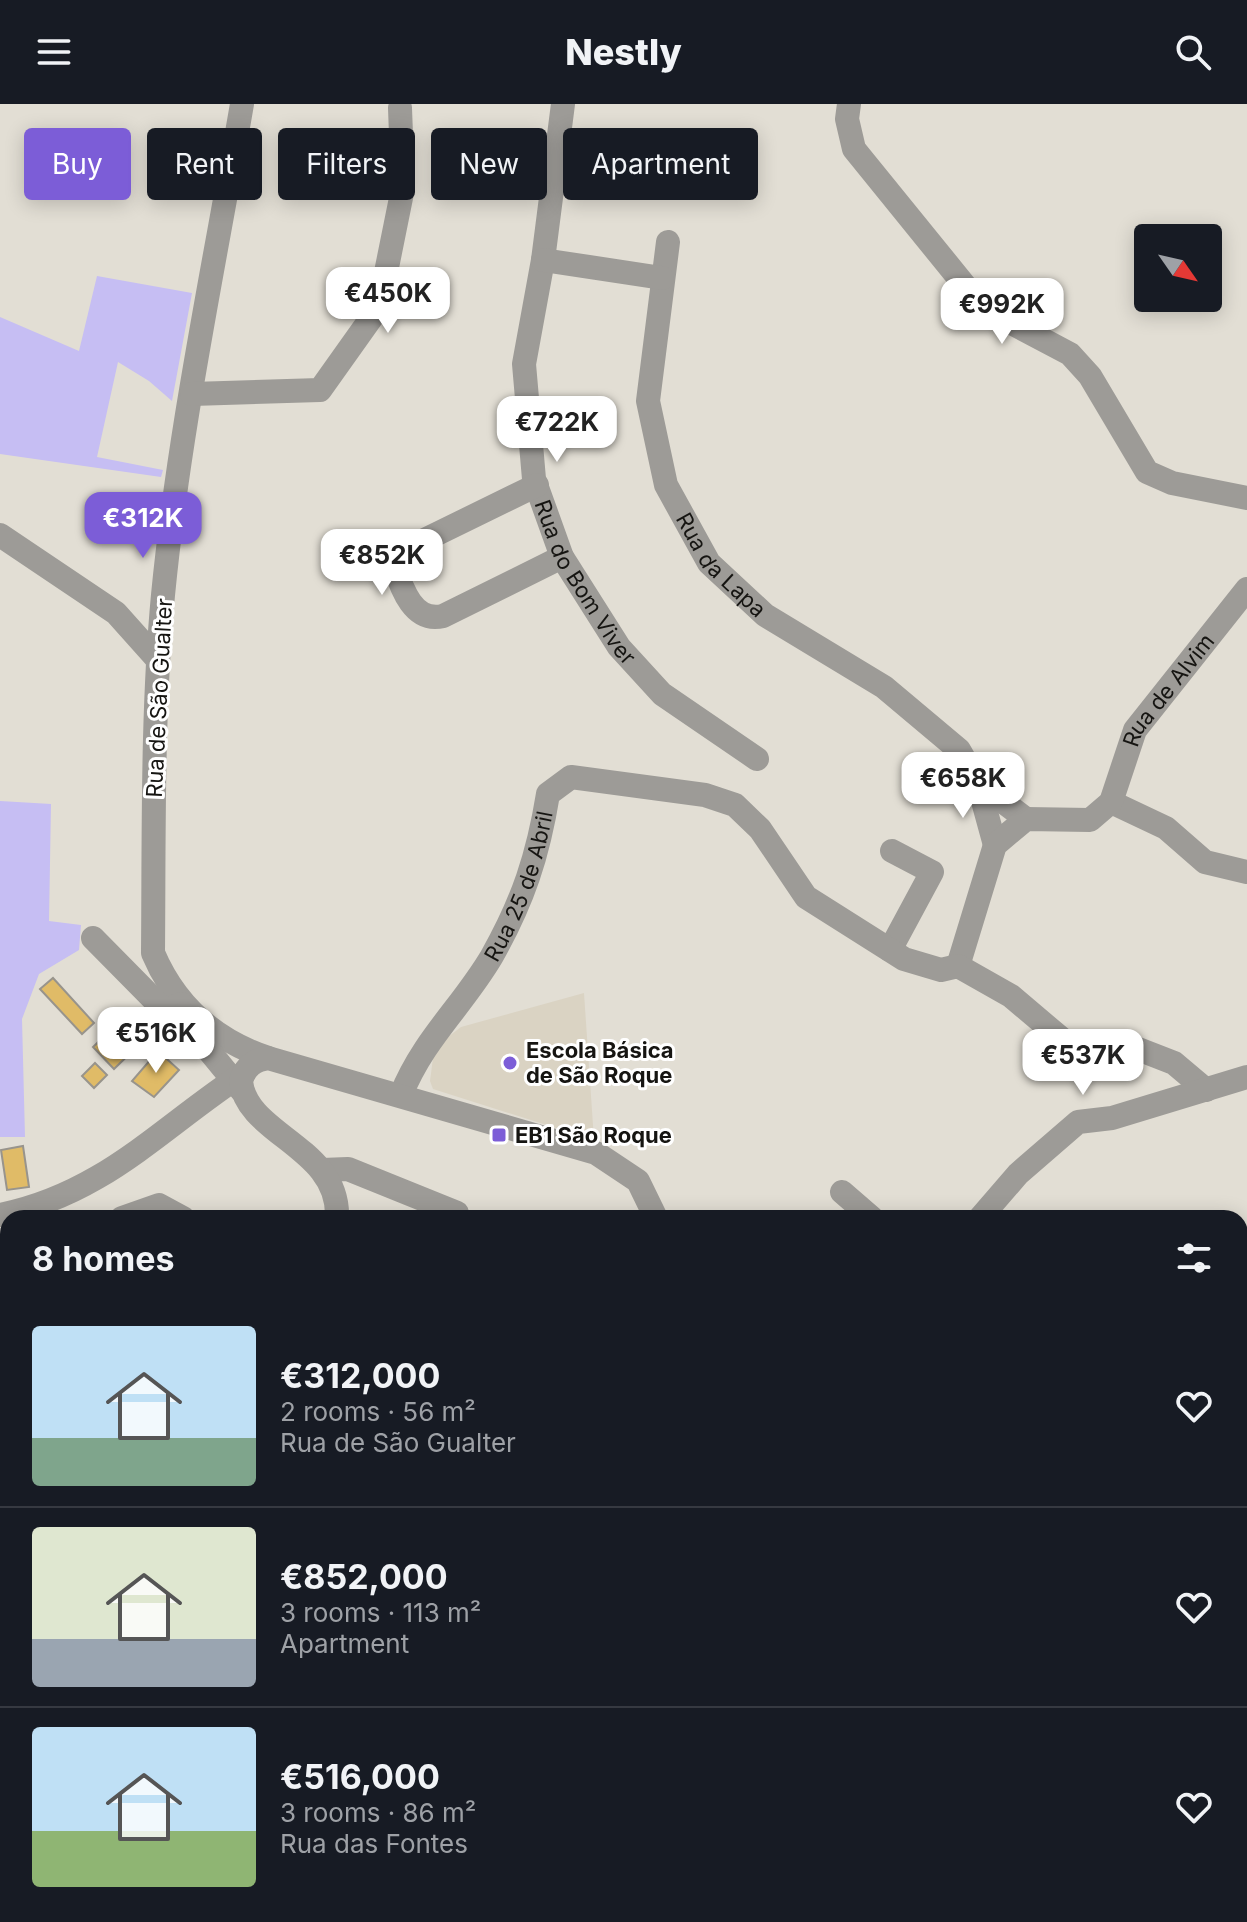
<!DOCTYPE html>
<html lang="en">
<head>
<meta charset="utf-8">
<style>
  body { margin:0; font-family:Inter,sans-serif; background:#242831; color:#f1f3f6; height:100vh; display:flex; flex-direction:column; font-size:30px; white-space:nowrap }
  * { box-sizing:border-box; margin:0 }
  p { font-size:26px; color:#9ea1a6 }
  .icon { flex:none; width:44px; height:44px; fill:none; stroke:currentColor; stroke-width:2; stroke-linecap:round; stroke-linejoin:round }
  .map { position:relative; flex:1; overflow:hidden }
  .panel { position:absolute; left:0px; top:1106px; width:1248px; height:712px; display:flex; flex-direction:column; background:#171b24; border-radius:24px 24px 0 0; box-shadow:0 4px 20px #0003 }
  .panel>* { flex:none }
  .top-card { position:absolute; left:24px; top:24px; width:800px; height:72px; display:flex; gap:16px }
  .needle { width:52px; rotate:124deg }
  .fabs { position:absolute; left:1134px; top:120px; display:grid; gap:16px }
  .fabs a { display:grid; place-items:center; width:88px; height:88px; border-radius:8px; background:#171b24; box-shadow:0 4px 20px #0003; font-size:40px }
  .price { position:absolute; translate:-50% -68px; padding:0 18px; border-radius:16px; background:#fff; color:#222; font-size:26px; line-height:52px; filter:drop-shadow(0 2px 4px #0008) }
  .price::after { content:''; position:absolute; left:50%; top:48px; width:24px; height:18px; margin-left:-12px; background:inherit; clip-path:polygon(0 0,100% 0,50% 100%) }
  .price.on { background:#7c5dd7; color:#fff }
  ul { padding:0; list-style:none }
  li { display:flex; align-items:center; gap:24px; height:200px; padding:0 32px }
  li+li { border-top:2px solid #363941 }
  li span { display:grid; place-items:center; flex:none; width:224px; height:160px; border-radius:8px; color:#555 }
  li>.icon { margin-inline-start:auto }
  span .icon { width:96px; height:96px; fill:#fffc; stroke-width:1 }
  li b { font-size:34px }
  h2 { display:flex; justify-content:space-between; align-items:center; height:96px; padding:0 32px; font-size:34px }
  .pill { padding:0 28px; border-radius:8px; background:#171b24; box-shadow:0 4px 20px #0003; font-size:28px; line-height:72px }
  .pill.on { background:#7c5dd7; color:#fff }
  header { display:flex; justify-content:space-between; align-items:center; height:104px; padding:0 32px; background:#171b24; font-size:36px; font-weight:800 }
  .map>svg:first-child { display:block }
</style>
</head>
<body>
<header><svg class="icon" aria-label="menu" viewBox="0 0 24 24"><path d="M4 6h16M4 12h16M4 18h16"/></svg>Nestly<svg class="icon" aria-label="search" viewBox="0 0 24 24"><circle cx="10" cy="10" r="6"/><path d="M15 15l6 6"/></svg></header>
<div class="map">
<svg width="1247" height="1818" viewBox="0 0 1247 1818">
  <rect width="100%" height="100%" fill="#e2ded4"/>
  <path fill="#dad3c3" d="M584,889L594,1036L433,985L430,977L433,954L448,933L461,923Z"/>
  <g fill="#c6bef3">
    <path d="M97,172L192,189L172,297L149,277L118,258L97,353L163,366L161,373L0,350V213L79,247Z"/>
    <path d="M0,697L51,700L49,817L81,821L79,846L39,870L22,915L25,1033H0Z"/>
  </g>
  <g fill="#e0bb67" stroke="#98948c" stroke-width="2">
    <path d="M53,874L94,919L82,930L40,885Z"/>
    <path d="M125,912L146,934L114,965L93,943Z"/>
    <path d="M158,947L179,966L154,993L132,977Z"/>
    <path d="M95,959L107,971L94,984L82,972Z"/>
    <path d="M23,1042L29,1083L7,1086L1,1046Z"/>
    <path d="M0,1346L6,1353L1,1358L8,1366V1419L2,1425Z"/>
    <path d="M0,1628L8,1634L7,1658L0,1653Z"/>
    <rect x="322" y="1810" width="48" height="8"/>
  </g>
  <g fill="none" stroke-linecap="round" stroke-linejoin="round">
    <g stroke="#9d9b97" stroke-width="24">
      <path d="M242,0C214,163 179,327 163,491C152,610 154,730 153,849C175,901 214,936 268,954"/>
      <path id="s1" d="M563,0L543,156L524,260L534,375L562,453L619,543L662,590L757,655"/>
      <path d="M849,0L847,15L854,45L983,204L1070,250L1090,272L1147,368L1172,379L1247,394"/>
      <path id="s2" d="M668,138L648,297L666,381L709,459L765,511L884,583L959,646L978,679L995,741"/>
      <path d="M543,156L662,174"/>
      <path d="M192,290L320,286L379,203L403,84L400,4"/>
      <path d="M537,381L400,448L394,461C402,486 414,519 443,512L562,453"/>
      <path d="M0,431L116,509L158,556"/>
      <path d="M978,679L1026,715"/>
      <path d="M1111,698L1166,724L1205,758L1247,768"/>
      <path d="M93,834L165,907L181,900"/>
      <path d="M890,846L932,768L892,747"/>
      <path id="s3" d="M958,862L995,741L1026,715L1090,716L1111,698L1135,626L1247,485"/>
      <path d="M184,910L187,920L242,987"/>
      <path id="s4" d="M401,991C424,934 462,903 492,852C523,797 538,752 548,690L571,673L705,691L735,701L760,725L806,793L904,855L941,866L958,862L1011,892L1063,936L1091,946L1138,945L1174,959L1206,986"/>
      <path d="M322,1066L348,1065L457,1109L456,1114"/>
      <path d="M842,1088L872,1114"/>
      <path d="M0,1111C104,1090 160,1024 244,969"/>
      <path d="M122,1114L159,1101L183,1114"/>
      <path d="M337,1114C340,1043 246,1031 241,977C245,963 254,956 268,954L596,1049L638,1077L656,1114"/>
      <path d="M980,1114L1018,1070L1078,1018L1112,1014L1247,973"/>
      <path d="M1240,1203L1247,1205"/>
      <path d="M0,1688L8,1696"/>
      <path d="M122,1810L126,1818"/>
      <path d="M974,1810L979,1818"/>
      <path d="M288,1818L291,1810"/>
    </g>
  </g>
  <g fill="#7c5dd7" stroke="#fff" stroke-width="3">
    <circle cx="510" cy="959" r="8"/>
    <rect x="491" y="1023" width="16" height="16" rx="4"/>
  </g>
  <g text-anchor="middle" stroke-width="6" stroke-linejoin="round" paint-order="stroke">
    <g font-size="22" fill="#161512" stroke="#fff">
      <text dy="8" stroke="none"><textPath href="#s2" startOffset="344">Rua da Lapa</textPath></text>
      <text dy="8" stroke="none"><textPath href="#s1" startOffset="494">Rua do Bom Viver</textPath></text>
      <text dy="8" stroke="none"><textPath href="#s3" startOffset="386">Rua de Alvim</textPath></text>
      <text transform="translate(159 594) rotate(-87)" y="8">Rua de São Gualter</text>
      <text dy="8" stroke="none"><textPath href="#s4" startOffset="242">Rua 25 de Abril</textPath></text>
    </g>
    <g font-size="22" font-weight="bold" fill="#161512" stroke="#fff" text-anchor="start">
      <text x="526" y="954">Escola Básica<tspan x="526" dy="25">de São Roque</tspan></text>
      <text x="515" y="1039">EB1 São Roque</text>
    </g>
  </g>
</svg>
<div class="fabs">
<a><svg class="needle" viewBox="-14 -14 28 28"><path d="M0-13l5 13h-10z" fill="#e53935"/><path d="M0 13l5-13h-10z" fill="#9ea1a6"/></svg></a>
</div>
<b class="price" style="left:388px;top:231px">€450K</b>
<b class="price" style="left:1002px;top:242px">€992K</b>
<b class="price" style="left:557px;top:360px">€722K</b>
<b class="price on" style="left:143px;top:456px">€312K</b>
<b class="price" style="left:382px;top:493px">€852K</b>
<b class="price" style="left:963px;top:716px">€658K</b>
<b class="price" style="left:156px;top:971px">€516K</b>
<b class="price" style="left:1083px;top:993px">€537K</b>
<div class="top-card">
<a class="pill on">Buy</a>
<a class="pill">Rent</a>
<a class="pill">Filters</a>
<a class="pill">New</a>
<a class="pill">Apartment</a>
</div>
<section class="panel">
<h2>8 homes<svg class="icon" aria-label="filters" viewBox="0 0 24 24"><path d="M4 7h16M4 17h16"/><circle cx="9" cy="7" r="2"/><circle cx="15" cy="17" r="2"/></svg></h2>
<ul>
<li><span style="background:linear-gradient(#bfe0f5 70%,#7fa58c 0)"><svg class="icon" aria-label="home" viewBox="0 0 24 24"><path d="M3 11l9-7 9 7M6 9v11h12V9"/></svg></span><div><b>€312,000</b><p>2 rooms · 56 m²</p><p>Rua de São Gualter</p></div><svg class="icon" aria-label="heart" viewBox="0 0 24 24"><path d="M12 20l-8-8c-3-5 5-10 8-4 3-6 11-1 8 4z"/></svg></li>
<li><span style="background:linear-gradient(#dfe7d0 70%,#9aa5b1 0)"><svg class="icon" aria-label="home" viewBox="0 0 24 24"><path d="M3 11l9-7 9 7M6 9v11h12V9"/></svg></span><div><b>€852,000</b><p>3 rooms · 113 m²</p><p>Apartment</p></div><svg class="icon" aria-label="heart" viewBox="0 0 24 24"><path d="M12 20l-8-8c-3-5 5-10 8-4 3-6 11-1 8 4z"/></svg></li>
<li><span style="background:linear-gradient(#bfe0f5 65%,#8fb573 0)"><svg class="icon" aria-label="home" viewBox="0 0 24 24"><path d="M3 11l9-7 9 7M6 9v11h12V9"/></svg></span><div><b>€516,000</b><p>3 rooms · 86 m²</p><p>Rua das Fontes</p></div><svg class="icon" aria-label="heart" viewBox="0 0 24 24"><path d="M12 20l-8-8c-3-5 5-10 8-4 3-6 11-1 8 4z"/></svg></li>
</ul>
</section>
</div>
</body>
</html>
